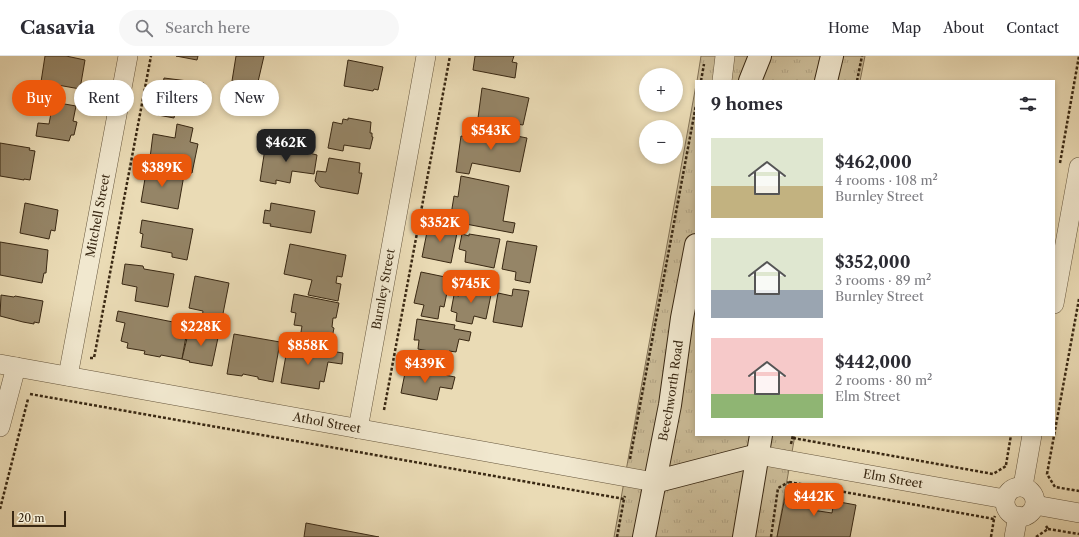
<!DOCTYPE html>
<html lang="en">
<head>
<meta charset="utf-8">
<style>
  body { margin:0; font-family:"Libre Caslon Text",serif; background:#f7f7f7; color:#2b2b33; height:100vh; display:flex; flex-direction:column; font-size:15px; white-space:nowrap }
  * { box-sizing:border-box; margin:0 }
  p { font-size:13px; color:#7c7c81 }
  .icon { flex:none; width:22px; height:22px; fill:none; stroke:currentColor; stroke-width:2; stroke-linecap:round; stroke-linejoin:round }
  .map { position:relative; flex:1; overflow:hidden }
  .side { position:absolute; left:695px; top:24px; width:360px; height:356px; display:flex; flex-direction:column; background:#fff; border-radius:0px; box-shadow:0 2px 6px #0003 }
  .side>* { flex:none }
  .top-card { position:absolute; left:12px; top:24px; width:380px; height:36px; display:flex; gap:8px }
  .controls { position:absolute; left:639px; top:12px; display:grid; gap:8px }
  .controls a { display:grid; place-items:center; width:44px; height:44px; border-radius:50%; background:#fff; box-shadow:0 2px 6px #0003; font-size:20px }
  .scale { position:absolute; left:12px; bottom:10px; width:54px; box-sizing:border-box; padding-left:4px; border:2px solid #392813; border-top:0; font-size:11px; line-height:14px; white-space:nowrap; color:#392813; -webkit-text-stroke:3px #f1e8cf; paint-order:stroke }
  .price { position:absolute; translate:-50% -34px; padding:0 9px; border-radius:8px; background:#ea580c; color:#fff; font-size:13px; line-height:26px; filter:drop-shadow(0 1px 2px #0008) }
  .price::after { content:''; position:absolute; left:50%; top:24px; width:12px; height:9px; margin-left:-6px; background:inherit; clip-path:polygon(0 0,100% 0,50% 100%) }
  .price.on { background:#222; color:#fff }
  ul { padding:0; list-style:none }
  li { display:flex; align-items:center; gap:12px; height:100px; padding:0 16px }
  li span { display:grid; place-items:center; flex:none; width:112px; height:80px; border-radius:0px; color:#555 }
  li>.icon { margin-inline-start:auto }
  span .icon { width:48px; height:48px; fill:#fffc; stroke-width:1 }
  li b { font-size:17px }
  h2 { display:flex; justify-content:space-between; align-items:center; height:48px; padding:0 16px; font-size:17px }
  .chip { padding:0 14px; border-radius:18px; background:#fff; box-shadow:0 2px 6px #0003; font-size:14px; line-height:36px }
  .chip.on { background:#ea580c; color:#fff }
  header { display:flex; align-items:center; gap:24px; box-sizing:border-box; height:56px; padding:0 20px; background:#fff; border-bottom:1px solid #e1e1e2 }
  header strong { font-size:19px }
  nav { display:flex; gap:22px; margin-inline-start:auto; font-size:14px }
  .search { width:280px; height:36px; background:#f7f7f7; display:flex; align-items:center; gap:10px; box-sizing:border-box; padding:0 14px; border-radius:22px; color:#7c7c81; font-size:15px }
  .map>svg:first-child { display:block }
</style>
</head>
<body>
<header>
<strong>Casavia</strong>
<div class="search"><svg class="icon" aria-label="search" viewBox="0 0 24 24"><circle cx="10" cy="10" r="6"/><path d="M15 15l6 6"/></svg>Search here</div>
<nav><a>Home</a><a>Map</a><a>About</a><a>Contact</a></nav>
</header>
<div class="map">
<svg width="1079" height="481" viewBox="0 0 1079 481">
  <defs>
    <pattern id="grass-tufts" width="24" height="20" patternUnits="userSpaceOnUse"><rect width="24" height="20" fill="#ccbd99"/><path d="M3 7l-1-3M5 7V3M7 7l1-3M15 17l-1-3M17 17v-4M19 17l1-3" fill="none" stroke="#b0a283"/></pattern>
  </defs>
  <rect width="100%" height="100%" fill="#eadbb5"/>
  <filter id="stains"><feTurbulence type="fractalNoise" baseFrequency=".005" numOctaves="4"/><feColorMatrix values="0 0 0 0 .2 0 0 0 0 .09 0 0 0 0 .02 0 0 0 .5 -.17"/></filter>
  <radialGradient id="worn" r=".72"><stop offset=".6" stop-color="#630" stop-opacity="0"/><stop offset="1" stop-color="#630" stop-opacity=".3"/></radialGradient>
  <g fill="url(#grass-tufts)" stroke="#827256">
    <path d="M701,0H865L860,25H697Z"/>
    <path d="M696,29V379H795L777,481H614Z"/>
  </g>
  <g fill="#958567" stroke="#392813">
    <path d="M45,0H66L85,4L80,33L41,26Z"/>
    <path d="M176,0H198L197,4Z"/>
    <path d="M236,0H264L257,30L232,25Z"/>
    <path d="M475,0H514L512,6L517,7L515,22L473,14Z"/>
    <path d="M348,4L383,11L378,34L374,33L373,35L344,30Z"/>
    <path d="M164,22L204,27L199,56L176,52L174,62L158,59Z"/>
    <path d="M482,32L529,42L523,69L478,62Z"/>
    <path d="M53,46L76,50L73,65L77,66L74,79H71L69,85L36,80L38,67L49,68Z"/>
    <path d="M348,62L371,66L370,77H372V81H373L370,93L344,89L343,95L328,92L333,66L342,68L343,63L348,64Z"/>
    <path d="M177,68L193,72L190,86L198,88L192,117L171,113L172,107L150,102L153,78L175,82Z"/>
    <path d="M470,71L527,82L520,116L472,107L469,118L456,116L461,80L469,82Z"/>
    <path d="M266,86L305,92V96L317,99L314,118L292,115L290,127L276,124V128L260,125Z"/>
    <path d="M0,87L30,92L29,94L35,95L30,124L24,123V124L0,120Z"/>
    <path d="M329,102L360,107L359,117H362L358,138L320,131L315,125L317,115L326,116Z"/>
    <path d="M147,111L184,119L178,153L141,146Z"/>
    <path d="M461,120L509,130L503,165L515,167L513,177L450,165L454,140L458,141Z"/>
    <path d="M25,147L58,154L55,175L51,174L49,183L20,177Z"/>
    <path d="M271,147L315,155L311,177L270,170L271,168L263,167L265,154L270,155Z"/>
    <path d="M142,164L193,173L187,204L172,201V197L141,191L143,178L140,177Z"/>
    <path d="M440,165L456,169L454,177H457L451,207L422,201L428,171L439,173Z"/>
    <path d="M462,178L469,180V178L500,183L494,212L465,206L466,195L459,193Z"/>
    <path d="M507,185L537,190L530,227L515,224L516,216L502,213Z"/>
    <path d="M0,186L48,194L46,217H44L42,227L0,219Z"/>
    <path d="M290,188L346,199L342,221L337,220L336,227L341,228L338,245L308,239L312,224L284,218Z"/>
    <path d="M125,208L143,210L144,213L174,218L168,251L135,245L137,231L122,228Z"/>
    <path d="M421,216L450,222L444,251L440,250L438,263L421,260L424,249L414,247Z"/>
    <path d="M195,220L229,227L220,273L201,269L203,255L189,252Z"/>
    <path d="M461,228L492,234L486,263L474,260L472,268L456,265L457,257L451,255L454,239L459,240Z"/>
    <path d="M513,233L529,235L522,271L493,266L498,237L512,240Z"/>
    <path d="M294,238L339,247L336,262H333L332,271L334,272L331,287L300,282L302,270L294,269L296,257L291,256Z"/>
    <path d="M1,239L14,241L15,240L43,245L39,267L34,266V268L23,266L0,260Z"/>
    <path d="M118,255L188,269L182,303L161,299L160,301L144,298L145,295L127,292L128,287L121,285L125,267L116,265Z"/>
    <path d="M417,263L455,269L454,273L471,276L469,285L459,283L456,296L449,295L448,302L445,303L428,300L429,295L418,293L419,284H414Z"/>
    <path d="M196,273L219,277L212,310L189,306L190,305L182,303L188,278L194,279Z"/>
    <path d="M234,278L280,286L273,326L258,323V321L243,318L242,320L227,318Z"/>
    <path d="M288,288L343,297L342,308L328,306L324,326L320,325L319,333L281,327Z"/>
    <path d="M406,312L455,321L452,333L440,331L437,344L401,337Z"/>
    <path d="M795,431L815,434L812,454L832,457L834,445L856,449L850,481H777L786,436Z"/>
    <path d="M306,467L379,481H304Z"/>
  </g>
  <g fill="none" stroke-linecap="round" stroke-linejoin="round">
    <defs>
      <g id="minor">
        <path d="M722,25L725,0"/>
        <path d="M1054,248L1079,111"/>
        <path id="s1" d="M0,308L654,426"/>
        <path id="s2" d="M68,320L128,0"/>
        <path d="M0,371L16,311"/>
        <path id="s3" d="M358,373L426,0"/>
        <path id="s4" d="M758,399L1005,443"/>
        <path d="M1023,430L1032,379"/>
        <circle cx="1020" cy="446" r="15"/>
        <path d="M1035,449L1079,457"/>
        <path d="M1014,481L1018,460"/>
      </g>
      <g id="secondary">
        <path d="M750,25L760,0"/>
        <path d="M826,25L832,0"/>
        <path d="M654,426L758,399"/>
        <path id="s5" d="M644,481L670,349L682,262L696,189"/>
        <path d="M744,481L761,379"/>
      </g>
    </defs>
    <use href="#minor" stroke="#65553c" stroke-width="20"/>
    <use href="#secondary" stroke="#392813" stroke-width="24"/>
    <g stroke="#392813" stroke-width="2.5" stroke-dasharray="3 2" stroke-linecap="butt">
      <path d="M701,25L704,8"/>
      <path d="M857,25L862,0"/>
      <path d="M1060,107L1079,0"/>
      <path d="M1079,243L1047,418L1055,431L1079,435"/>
      <path d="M90,302H94L151,0"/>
      <path d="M30,338L624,443L625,440"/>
      <path d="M384,354L450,0"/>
      <path d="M793,382L993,418L1006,410"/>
      <path d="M791,388L793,379"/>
      <path d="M630,403L696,49"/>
      <path d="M1006,409L1011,379"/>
      <path d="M789,426L994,463L995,460"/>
      <path d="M0,453L28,343"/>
      <path d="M1048,473L1079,478"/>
      <path d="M617,481L624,443"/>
      <path d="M771,481L778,432L789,426"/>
      <path d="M991,481L994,463"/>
      <path d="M1036,481L1048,473L1046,470"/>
    </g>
    <use href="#minor" stroke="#f1e8cf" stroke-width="19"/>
    <use href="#secondary" stroke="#f1e8cf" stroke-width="22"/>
  </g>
  <g text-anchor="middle" stroke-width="4" stroke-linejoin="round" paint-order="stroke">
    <g font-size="12" fill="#392813" stroke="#f1e8cf">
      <text dy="4" stroke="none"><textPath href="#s2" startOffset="163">Mitchell Street</textPath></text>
      <text dy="4" stroke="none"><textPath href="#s3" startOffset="142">Burnley Street</textPath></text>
      <text dy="4" stroke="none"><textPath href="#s5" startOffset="149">Beechworth Road</textPath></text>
      <text dy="4" stroke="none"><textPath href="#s1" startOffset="332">Athol Street</textPath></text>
      <text dy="4" stroke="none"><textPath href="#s4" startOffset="137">Elm Street</textPath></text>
    </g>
  </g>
  <rect width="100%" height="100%" filter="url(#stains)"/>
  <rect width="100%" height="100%" fill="url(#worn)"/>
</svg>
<div class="controls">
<a>+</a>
<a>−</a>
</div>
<div class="scale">20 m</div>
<b class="price" style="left:491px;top:95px">$543K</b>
<b class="price on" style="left:286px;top:107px">$462K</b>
<b class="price" style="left:162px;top:132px">$389K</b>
<b class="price" style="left:440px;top:187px">$352K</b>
<b class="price" style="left:471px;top:248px">$745K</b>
<b class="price" style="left:201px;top:291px">$228K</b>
<b class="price" style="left:308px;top:310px">$858K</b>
<b class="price" style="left:425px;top:328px">$439K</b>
<b class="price" style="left:814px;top:461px">$442K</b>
<div class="top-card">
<a class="chip on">Buy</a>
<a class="chip">Rent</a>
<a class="chip">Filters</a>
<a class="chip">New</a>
</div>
<section class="side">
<h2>9 homes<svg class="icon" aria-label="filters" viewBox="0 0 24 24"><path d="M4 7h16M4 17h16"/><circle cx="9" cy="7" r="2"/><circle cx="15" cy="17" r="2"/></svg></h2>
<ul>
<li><span style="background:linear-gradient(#dfe7d0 60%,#c2b280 0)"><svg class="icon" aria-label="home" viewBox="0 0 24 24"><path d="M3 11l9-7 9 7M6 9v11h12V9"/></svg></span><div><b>$462,000</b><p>4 rooms · 108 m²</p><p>Burnley Street</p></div></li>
<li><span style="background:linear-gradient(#dfe7d0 65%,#9aa5b1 0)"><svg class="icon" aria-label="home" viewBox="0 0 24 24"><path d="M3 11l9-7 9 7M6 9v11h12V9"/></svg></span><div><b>$352,000</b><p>3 rooms · 89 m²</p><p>Burnley Street</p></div></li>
<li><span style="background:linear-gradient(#f6c9c9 70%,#8fb573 0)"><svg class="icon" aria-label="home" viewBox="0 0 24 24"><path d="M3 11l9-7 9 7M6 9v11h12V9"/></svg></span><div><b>$442,000</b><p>2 rooms · 80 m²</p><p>Elm Street</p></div></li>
</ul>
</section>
</div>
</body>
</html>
